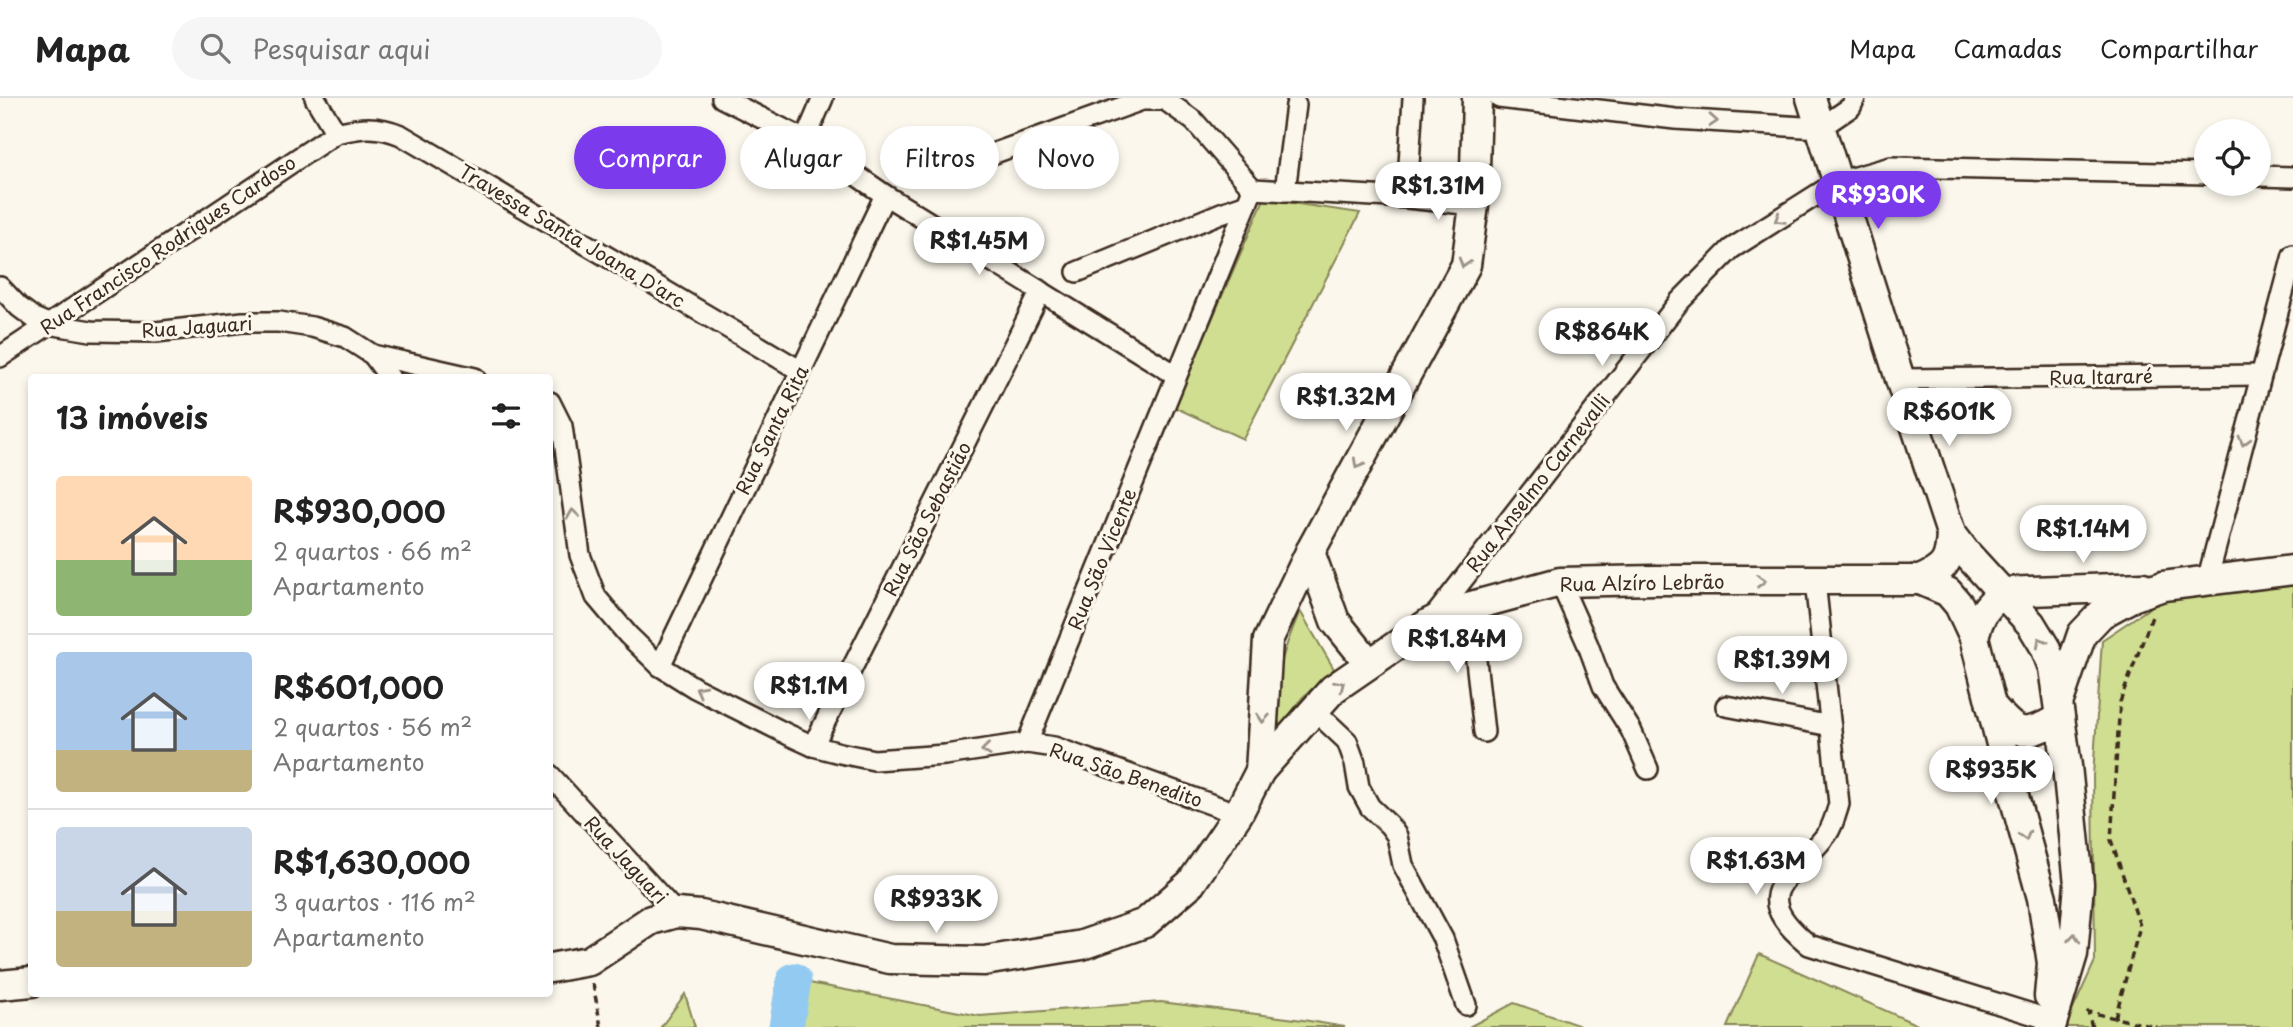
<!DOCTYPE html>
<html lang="pt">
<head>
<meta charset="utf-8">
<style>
  body { margin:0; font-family:"Playpen Sans",sans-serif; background:#f6f6f6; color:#222; height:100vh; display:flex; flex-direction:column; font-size:26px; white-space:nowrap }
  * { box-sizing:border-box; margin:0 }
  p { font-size:23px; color:#767676 }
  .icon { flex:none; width:38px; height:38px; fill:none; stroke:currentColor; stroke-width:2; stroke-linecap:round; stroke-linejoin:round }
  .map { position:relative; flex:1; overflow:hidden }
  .sheet { position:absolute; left:28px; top:276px; width:525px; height:623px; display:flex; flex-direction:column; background:#fff; border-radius:7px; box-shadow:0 4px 10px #0003 }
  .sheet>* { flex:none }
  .guide { position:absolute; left:574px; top:28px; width:665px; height:63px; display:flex; gap:14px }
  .buttons { position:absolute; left:2194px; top:21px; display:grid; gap:14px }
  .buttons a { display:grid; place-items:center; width:77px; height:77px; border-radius:50%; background:#fff; box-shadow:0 4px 10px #0003; font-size:35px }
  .price { position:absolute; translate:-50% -60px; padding:0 16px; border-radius:24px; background:#fff; color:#222; font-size:23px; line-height:46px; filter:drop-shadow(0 2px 4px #0008) }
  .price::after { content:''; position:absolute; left:50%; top:42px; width:21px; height:16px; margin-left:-10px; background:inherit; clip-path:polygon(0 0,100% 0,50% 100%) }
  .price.active { background:#7c3aed; color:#fff }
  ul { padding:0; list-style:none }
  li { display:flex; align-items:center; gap:21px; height:175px; padding:0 28px }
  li+li { border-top:2px solid #e0e0e0 }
  li span { display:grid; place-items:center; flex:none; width:196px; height:140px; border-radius:7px; color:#555 }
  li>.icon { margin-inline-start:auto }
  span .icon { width:84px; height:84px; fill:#fffc; stroke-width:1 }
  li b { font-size:30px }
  h2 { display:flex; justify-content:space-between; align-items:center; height:84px; padding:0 28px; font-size:30px }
  .pill { padding:0 24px; border-radius:32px; background:#fff; box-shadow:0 4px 10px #0003; font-size:24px; line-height:63px }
  .pill.active { background:#7c3aed; color:#fff }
  header { display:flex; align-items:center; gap:42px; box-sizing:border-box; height:98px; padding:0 35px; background:#fff; border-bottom:2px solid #e0e0e0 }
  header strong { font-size:33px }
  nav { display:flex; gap:38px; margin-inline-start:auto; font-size:24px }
  .search { width:490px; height:63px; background:#f6f6f6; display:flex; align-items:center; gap:18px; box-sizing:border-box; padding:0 24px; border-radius:38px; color:#767676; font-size:26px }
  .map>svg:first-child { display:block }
</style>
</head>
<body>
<header>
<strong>Mapa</strong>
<div class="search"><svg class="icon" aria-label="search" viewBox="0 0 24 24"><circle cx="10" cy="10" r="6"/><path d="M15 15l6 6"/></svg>Pesquisar aqui</div>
<nav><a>Mapa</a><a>Camadas</a><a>Compartilhar</a></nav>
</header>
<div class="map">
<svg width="2293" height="929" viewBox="0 0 2293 929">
  <rect width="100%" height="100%" fill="#fbf7ec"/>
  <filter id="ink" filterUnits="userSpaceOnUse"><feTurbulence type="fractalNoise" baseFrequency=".0143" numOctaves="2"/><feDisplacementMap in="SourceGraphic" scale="14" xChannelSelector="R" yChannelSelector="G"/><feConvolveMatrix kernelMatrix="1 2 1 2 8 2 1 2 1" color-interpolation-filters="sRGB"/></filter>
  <g filter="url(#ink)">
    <g fill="#d0de91" stroke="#868458" stroke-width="2">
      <path d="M1264,101L1360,115L1243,341L1174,309Z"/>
      <path d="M2293,481V929H2065L2095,863L2093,678L2102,542L2166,499Z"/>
      <path d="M1300,513L1334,571L1302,600L1280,630C1268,591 1285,548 1300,513Z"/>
      <path d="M1759,856L1922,929H1727Z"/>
      <path d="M794,882L980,918L1161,904L1303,922L1345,929H786Z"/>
      <path d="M685,896L695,929H661Z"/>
      <path d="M1514,905L1578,927L1580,929H1469Z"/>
    </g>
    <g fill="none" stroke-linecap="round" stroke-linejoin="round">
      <path stroke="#93caf2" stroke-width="35" d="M786,929L794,882"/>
      <defs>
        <g id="minor">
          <path d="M315,0L336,35"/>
          <path d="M722,0L805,42L885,97L1176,277"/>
          <path d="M1499,0L1675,21L1820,30L1851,9L1855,0"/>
          <path d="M805,42L823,0"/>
          <path d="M942,74L1142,2H1165L1194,23L1253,91"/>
          <path d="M2259,78L2293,79"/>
          <path d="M1285,93L1296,7"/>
          <path d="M1407,100L1413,0"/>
          <path d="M1077,174L1221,115L1247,106"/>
          <path d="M0,189L19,209L34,220L48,226L91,233L156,234L243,224H279L312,229L345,239L373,257L390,280"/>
          <path d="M373,257L475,280"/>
          <path d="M0,259L336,35C361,29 377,27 401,37L801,273"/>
          <path d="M1900,281L2261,277"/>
          <path d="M550,304L562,328L580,457L596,499L628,537L660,568L695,590L789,637L813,648L840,655L874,662L945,657L1027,645L1054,649L1238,716"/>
          <path d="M1815,483L1839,706C1836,716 1833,728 1827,736C1791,783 1744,793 1809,847L2054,923"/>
          <path d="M2207,483L2293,157"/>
          <path d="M1560,484L1588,547L1603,588L1631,632L1648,671"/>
          <path d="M1453,513L1475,553L1484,634"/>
          <path d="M1433,520L1679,204L1731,151L1837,84L1891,69L2207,76"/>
          <path d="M660,568L885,97"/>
          <path d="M1726,608L1831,628"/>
          <path d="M1314,612L1347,643L1355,665L1359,689L1370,709L1389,727L1397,738L1403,767L1443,841L1466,907"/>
          <path d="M1027,645L1253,91L1407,100L1474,107"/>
          <path d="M813,648L1041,193"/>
          <path d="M550,677L676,815"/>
        </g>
        <g id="secondary">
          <path d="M1811,0L1900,281L1951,435L1966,455L2031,526L2045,549L2053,570L2067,668L2079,786L2073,856L2051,929"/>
          <path d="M1310,454L1335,523L1369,565"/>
          <path d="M1920,482L1948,494L1959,507L1974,539L2015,702L2042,800L2052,865L2049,898"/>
          <path d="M1974,539C1980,516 1986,509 2003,494L2143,489"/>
          <path d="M2060,600L2082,536L2101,516L2132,499L2163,488L2293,472"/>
          <path d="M1991,607C2018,639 2023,640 2060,620"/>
          <path d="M1260,673L1333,591L1429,525L1453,513L1560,484L1655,482H1920C1946,471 1950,463 1951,435"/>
          <path d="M550,870L589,863L651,822L676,815L701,817L890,861L984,863L1082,847L1145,825L1191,785L1238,716L1260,673L1268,542L1310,454L1466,167L1474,107L1477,0"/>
          <path d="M0,887L32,884"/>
        </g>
      </defs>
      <use href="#minor" stroke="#3b2a1e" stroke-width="24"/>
      <use href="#secondary" stroke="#3b2a1e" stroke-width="33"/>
      <g stroke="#3b2a1e" stroke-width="3.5" stroke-dasharray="7 5" stroke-linecap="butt">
        <path d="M593,886L601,929"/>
        <path d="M2115,920L2140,828L2111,742L2120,604L2153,516"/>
        <path d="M2092,929L2088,914L2156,929"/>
      </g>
      <use href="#minor" stroke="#fbf7ec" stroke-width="19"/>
      <use href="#secondary" stroke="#fbf7ec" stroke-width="28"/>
    </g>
    <defs><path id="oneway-chevron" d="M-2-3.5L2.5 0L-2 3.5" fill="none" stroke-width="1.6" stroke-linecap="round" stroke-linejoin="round" transform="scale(1.75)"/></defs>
    <g stroke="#9b9085">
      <use href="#oneway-chevron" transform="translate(1713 23) rotate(4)"/>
      <use href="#oneway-chevron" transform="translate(1779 121) rotate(148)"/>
      <use href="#oneway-chevron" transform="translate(1464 165) rotate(107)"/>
      <use href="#oneway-chevron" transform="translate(2244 343) rotate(105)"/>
      <use href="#oneway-chevron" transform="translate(1358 366) rotate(119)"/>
      <use href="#oneway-chevron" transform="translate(573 416) rotate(-98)"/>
      <use href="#oneway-chevron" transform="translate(1761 483)"/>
      <use href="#oneway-chevron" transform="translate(2041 544) rotate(-119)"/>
      <use href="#oneway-chevron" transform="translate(1340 587) rotate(-38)"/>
      <use href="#oneway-chevron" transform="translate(700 592) rotate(-152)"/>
      <use href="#oneway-chevron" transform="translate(1263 620) rotate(94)"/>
      <use href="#oneway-chevron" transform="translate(986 652) rotate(173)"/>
      <use href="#oneway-chevron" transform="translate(2025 738) rotate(74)"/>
      <use href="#oneway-chevron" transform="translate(2074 840) rotate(-85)"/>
    </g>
  </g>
  <g text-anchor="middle" stroke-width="6" stroke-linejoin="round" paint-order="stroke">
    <g font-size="19" fill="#3b2a1e" stroke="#fbf7ec">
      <text transform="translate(572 138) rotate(31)" y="7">Travessa Santa Joana D'arc</text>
      <text transform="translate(168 147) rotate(-34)" y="7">Rua Francisco Rodrigues Cardoso</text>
      <text transform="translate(197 229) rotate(-4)" y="7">Rua Jaguari</text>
      <text transform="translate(2101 279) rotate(-1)" y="7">Rua Itararé</text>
      <text transform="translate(772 332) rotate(-64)" y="7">Rua Santa Rita</text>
      <text transform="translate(1538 385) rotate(-52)" y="7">Rua Anselmo Carnevalli</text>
      <text transform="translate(927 421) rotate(-63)" y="7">Rua São Sebastião</text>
      <text transform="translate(1102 461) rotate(-68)" y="7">Rua São Vicente</text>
      <text transform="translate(1642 485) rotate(-1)" y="7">Rua Alzíro Lebrão</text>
      <text transform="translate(1126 677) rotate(19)" y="7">Rua São Benedito</text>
      <text transform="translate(626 762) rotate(47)" y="7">Rua Jaguari</text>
    </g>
  </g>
</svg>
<div class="buttons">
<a><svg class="icon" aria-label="locate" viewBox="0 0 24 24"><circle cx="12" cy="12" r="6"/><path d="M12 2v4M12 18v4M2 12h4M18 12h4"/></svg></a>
</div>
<b class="price" style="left:1438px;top:124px">R$1.31M</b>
<b class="price active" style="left:1878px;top:133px">R$930K</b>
<b class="price" style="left:979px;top:179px">R$1.45M</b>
<b class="price" style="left:1602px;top:270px">R$864K</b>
<b class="price" style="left:1346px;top:335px">R$1.32M</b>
<b class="price" style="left:1949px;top:350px">R$601K</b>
<b class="price" style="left:2083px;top:467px">R$1.14M</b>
<b class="price" style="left:1457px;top:577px">R$1.84M</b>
<b class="price" style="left:1782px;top:598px">R$1.39M</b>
<b class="price" style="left:809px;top:624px">R$1.1M</b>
<b class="price" style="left:1991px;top:708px">R$935K</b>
<b class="price" style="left:1756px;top:799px">R$1.63M</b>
<b class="price" style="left:936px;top:837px">R$933K</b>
<div class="guide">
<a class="pill active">Comprar</a>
<a class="pill">Alugar</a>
<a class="pill">Filtros</a>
<a class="pill">Novo</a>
</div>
<section class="sheet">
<h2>13 imóveis<svg class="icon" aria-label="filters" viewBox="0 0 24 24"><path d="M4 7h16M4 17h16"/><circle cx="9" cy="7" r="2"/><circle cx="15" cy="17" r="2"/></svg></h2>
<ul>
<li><span style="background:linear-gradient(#ffd9b3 60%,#8fb573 0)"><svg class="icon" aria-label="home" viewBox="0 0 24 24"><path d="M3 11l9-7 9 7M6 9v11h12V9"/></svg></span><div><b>R$930,000</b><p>2 quartos · 66 m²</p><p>Apartamento</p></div></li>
<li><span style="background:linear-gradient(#a9c7e8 70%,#c2b280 0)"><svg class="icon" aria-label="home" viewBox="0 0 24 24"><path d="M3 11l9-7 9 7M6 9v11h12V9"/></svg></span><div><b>R$601,000</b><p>2 quartos · 56 m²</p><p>Apartamento</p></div></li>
<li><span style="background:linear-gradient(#c9d6e8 60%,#c2b280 0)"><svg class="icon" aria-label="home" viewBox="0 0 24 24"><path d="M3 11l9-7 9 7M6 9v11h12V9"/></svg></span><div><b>R$1,630,000</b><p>3 quartos · 116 m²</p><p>Apartamento</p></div></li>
</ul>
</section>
</div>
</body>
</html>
